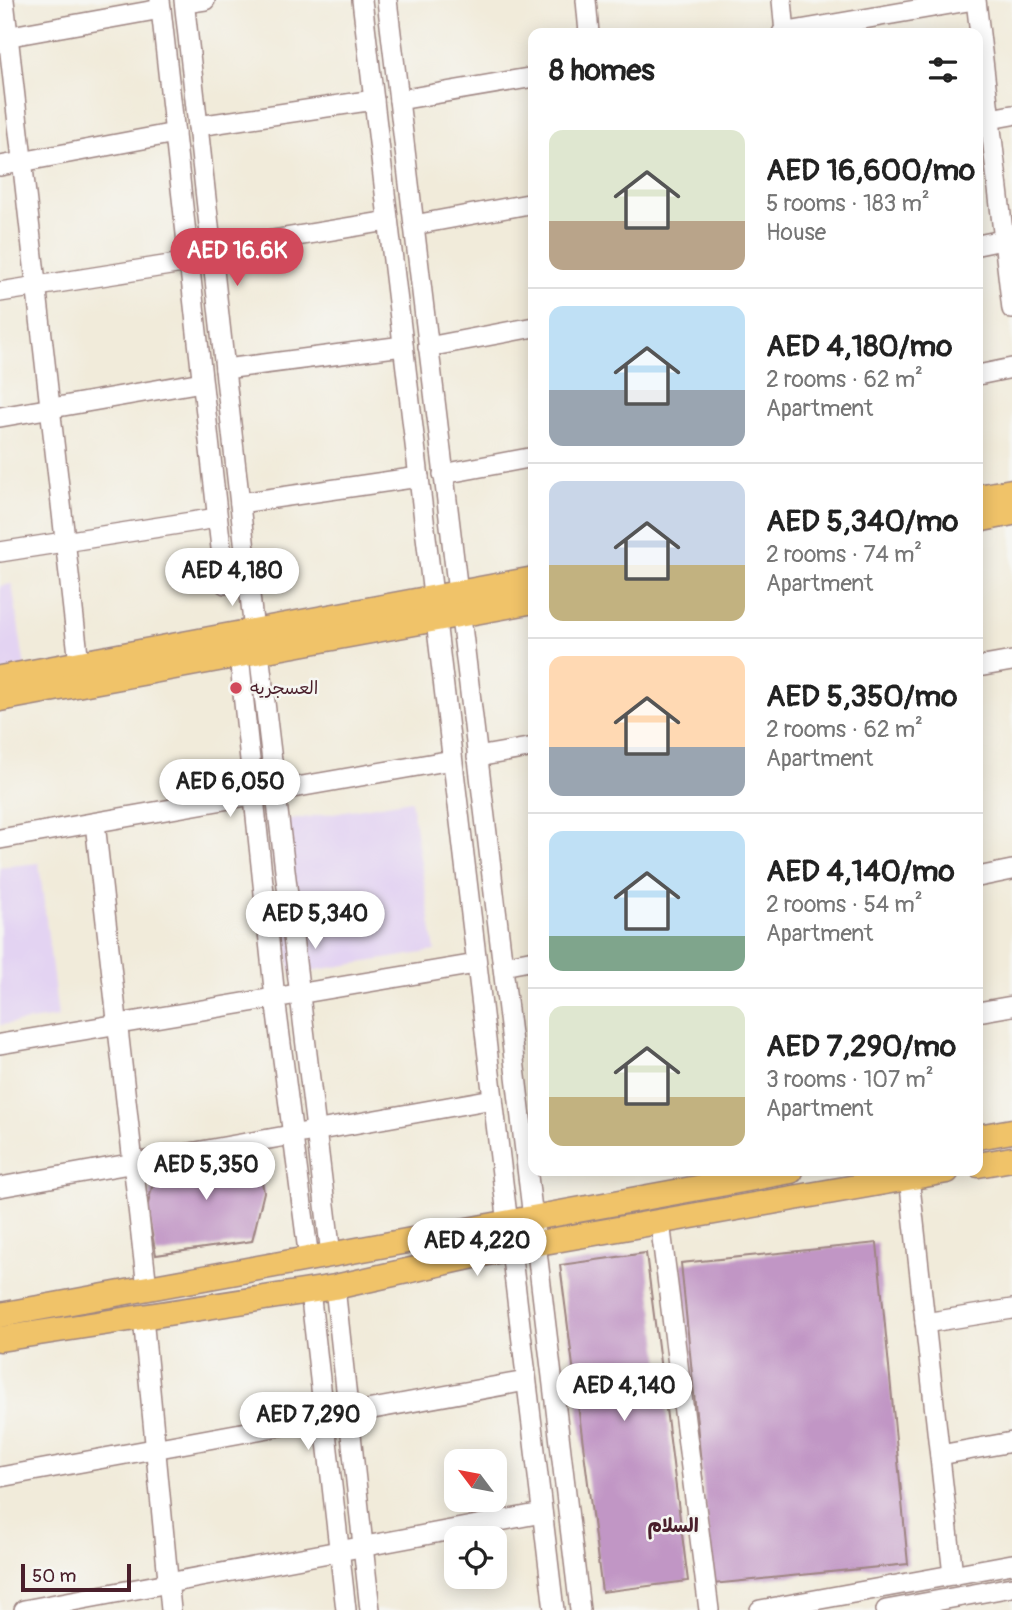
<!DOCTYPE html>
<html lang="en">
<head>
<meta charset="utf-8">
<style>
  body { margin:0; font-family:Pangolin,"Playpen Sans Arabic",sans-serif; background:#f2f2f2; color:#222; height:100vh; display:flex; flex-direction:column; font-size:26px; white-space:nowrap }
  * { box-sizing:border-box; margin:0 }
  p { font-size:23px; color:#767676 }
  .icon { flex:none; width:38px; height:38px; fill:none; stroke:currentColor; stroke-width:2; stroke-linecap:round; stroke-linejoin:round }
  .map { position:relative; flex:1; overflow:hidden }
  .side { position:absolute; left:528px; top:28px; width:455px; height:1148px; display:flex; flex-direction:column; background:#fff; border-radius:14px; box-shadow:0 4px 18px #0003 }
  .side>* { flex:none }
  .needle { width:46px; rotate:302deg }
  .controls { position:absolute; left:444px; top:1449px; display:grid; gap:14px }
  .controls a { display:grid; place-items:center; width:63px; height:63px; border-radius:14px; background:#fff; box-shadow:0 4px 18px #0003; font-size:35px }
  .scale { position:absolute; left:21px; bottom:18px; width:110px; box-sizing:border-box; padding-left:7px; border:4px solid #4a1f2b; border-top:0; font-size:19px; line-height:24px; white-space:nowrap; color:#4a1f2b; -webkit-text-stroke:5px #f6f6f2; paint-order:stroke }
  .price { position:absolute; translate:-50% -60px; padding:0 16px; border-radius:24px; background:#fff; color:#222; font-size:23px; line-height:46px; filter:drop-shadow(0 2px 4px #0008) }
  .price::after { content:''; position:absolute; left:50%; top:42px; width:21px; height:16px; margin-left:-10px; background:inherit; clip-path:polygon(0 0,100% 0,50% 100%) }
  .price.current { background:#d1495b; color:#fff }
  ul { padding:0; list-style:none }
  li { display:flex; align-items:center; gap:21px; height:175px; padding:0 21px }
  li+li { border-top:2px solid #e0e0e0 }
  li span { display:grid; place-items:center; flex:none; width:196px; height:140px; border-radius:14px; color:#555 }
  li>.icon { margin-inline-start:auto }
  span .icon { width:84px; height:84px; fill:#fffc; stroke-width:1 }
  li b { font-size:30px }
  h2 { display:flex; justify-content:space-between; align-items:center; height:84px; padding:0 21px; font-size:30px }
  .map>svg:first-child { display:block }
</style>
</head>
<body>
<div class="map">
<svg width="1012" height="1610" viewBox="0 0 1012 1610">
  <rect width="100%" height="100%" fill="#f6f6f2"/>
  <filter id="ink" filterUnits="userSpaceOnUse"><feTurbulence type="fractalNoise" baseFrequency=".0143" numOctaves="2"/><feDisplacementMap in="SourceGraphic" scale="14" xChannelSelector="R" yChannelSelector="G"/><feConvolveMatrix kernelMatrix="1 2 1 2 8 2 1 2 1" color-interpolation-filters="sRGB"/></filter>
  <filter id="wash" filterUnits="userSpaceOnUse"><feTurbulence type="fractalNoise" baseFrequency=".00686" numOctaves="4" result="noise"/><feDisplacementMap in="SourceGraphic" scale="28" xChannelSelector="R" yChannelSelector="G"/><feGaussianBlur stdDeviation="1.57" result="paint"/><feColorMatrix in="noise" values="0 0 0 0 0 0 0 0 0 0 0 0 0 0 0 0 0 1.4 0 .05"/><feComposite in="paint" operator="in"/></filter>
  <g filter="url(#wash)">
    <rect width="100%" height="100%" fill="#f1ebda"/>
    <g fill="#e3d3f2">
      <path d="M12,584L25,668L0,672V586Z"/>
      <path d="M411,800L435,951L291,974L267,824Z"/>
      <path d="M39,863L58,1017L0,1025V867Z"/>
    </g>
    <g id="blocks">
      <g fill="#c196c5">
        <path d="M255,1149L264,1192L252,1241L156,1255L147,1208L157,1166Z"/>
        <path d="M877,1243L908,1564L713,1584L681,1263Z"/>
        <path d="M646,1253L688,1581L602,1592L560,1265Z"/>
      </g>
    </g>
  </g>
  <g filter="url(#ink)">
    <use href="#blocks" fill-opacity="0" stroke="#9e8582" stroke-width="2"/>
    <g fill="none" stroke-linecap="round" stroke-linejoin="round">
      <defs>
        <g id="minor">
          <path d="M4,0L79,663"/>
          <path d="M160,0L225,584L249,580"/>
          <path d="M184,0L254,631"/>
          <path d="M362,0L554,1610"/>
          <path d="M387,0L580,1610"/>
          <path d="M586,0L589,33"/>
          <path d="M782,0L785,33"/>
          <path d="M976,0L1012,309"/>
          <path d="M185,3L205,0"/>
          <path d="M782,33L974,0"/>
          <path d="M0,38L161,9"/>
          <path d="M399,100L534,77"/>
          <path d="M979,121L1012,115"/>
          <path d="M198,126L374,100"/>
          <path d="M0,166L175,133"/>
          <path d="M414,225L534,203"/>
          <path d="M978,245L1012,238"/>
          <path d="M212,250L388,221"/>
          <path d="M0,292L189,262"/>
          <path d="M428,347L534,327"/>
          <path d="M225,369L403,346"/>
          <path d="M978,375L1012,368"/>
          <path d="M0,417L202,382"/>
          <path d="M443,474L534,457"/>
          <path d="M240,503L419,477"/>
          <path d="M0,552L217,518"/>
          <path d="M259,652L331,1255"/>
          <path d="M239,655L275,998L309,1259"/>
          <path d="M978,667L1012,661"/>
          <path d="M477,757L534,747"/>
          <path d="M95,823L147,1288"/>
          <path d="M0,839L452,760"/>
          <path d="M978,877L1012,870"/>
          <path d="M503,966L534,960"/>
          <path d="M978,1012L1012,1006"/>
          <path d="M0,1044L476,964"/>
          <path d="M909,1177L953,1575"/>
          <path d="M0,1187L493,1099"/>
          <path d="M660,1222L709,1610"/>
          <path d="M335,1287L370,1610"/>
          <path d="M310,1290L346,1610"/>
          <path d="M143,1317L171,1610"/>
          <path d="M925,1323L1012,1309"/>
          <path d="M940,1455L1012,1442"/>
          <path d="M0,1477L526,1381"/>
          <path d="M24,1610L542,1513"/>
          <path d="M760,1610L1012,1564"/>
          <path d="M886,1610L1012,1587"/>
        </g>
        <g id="major">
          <path d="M978,497L1012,491"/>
          <path d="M978,520L1012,513"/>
          <path d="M0,678L534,579"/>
          <path d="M0,699L534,601"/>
          <path d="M978,1137L1012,1131"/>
          <path d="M978,1165L1012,1159"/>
          <path d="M0,1315L791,1171"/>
          <path d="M0,1339L335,1287L510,1248L947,1171"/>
        </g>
      </defs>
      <use href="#minor" stroke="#9e8582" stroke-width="22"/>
      <use href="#major" stroke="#9e8582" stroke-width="27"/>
      <use href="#minor" stroke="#fff" stroke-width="19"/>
      <use href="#major" stroke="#f0c369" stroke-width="24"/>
    </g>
  </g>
  <circle fill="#d1495b" stroke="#f6f6f2" stroke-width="2.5" cx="236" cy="688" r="7"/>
  <g text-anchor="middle" stroke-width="5" stroke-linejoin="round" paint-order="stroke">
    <g font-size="18" fill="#4a1f2b" stroke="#f6f6f2" text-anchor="start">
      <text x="250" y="694">العسجريه</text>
    </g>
    <g font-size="19" font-weight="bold" fill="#4a1f2b" stroke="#f6f6f2">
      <text x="673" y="1532">السلام</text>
    </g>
  </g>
</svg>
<div class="controls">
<a><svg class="needle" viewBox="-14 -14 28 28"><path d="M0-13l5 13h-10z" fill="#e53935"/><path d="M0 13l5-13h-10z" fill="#767676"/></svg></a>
<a><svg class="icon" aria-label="locate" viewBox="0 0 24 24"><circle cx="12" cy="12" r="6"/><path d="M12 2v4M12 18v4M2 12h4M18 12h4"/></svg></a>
</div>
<div class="scale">50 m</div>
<b class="price current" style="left:237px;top:288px">AED 16.6K</b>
<b class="price" style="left:232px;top:608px">AED 4,180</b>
<b class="price" style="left:230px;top:819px">AED 6,050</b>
<b class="price" style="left:315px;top:951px">AED 5,340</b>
<b class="price" style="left:206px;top:1202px">AED 5,350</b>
<b class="price" style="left:477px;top:1278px">AED 4,220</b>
<b class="price" style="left:624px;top:1423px">AED 4,140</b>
<b class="price" style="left:308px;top:1452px">AED 7,290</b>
<section class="side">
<h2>8 homes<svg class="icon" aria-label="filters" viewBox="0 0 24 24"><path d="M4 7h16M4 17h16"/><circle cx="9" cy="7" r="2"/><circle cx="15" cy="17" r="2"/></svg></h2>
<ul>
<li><span style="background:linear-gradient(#dfe7d0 65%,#b9a48a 0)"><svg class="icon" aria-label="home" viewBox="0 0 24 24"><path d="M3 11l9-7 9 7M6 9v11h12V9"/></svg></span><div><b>AED 16,600/mo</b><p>5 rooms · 183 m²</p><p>House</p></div></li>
<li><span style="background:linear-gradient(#bfe0f5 60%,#9aa5b1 0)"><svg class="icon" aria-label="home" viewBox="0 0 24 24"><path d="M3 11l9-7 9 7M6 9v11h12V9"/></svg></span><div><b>AED 4,180/mo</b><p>2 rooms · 62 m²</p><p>Apartment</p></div></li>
<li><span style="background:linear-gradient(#c9d6e8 60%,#c2b280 0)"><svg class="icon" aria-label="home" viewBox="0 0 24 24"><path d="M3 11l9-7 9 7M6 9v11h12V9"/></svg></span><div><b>AED 5,340/mo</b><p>2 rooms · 74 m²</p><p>Apartment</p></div></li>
<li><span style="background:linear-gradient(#ffd9b3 65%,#9aa5b1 0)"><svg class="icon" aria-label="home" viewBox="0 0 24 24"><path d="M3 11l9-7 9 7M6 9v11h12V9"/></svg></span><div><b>AED 5,350/mo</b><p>2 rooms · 62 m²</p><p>Apartment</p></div></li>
<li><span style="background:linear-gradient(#bfe0f5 75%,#7fa58c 0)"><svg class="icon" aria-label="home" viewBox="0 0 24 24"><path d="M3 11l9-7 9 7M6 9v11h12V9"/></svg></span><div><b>AED 4,140/mo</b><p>2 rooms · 54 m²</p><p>Apartment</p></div></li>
<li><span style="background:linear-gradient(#dfe7d0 65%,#c2b280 0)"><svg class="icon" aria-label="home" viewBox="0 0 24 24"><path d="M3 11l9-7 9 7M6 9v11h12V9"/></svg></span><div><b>AED 7,290/mo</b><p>3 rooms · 107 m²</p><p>Apartment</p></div></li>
</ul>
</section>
</div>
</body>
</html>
